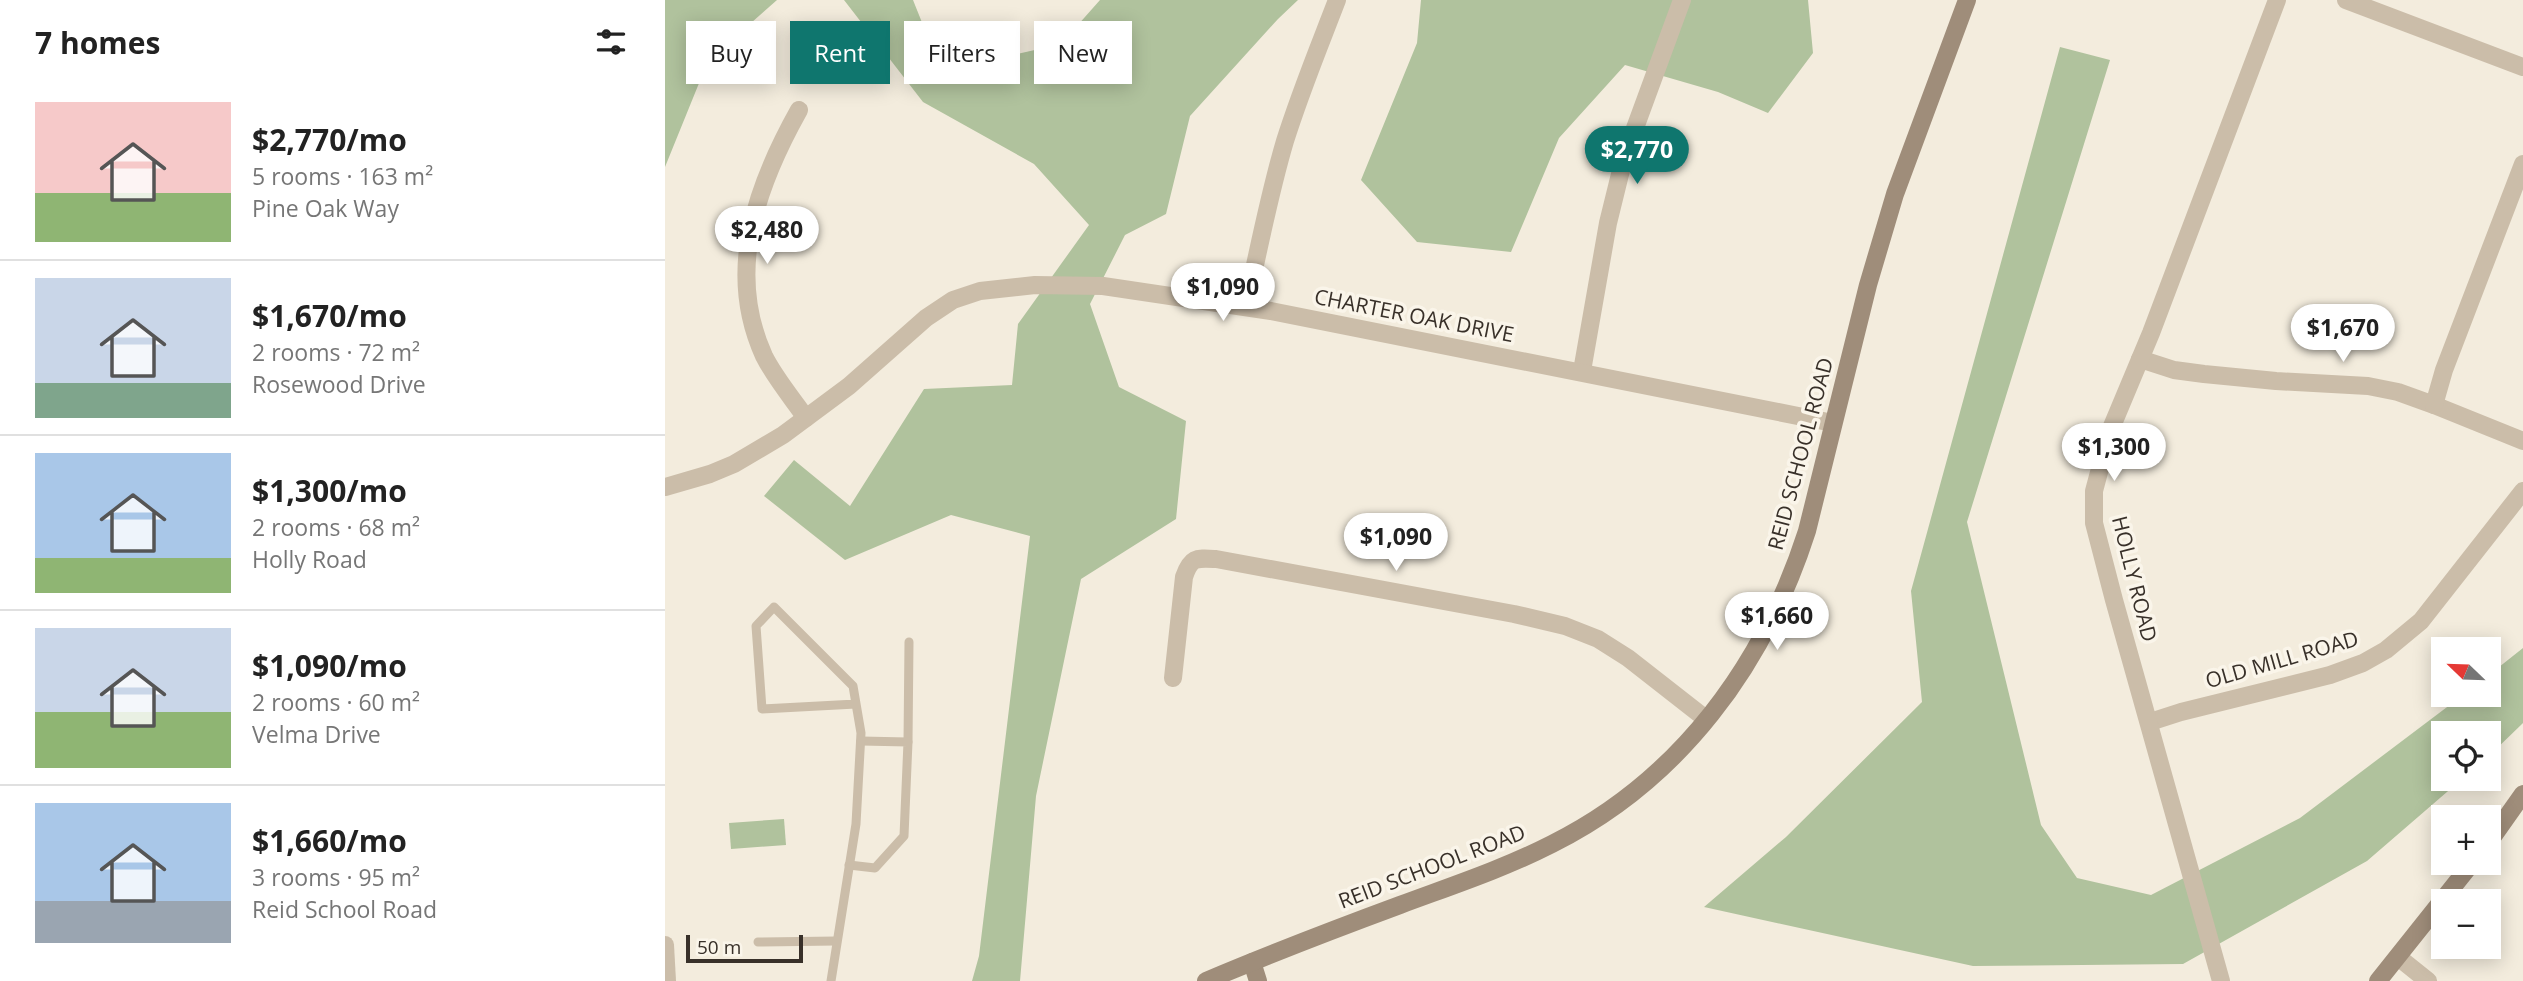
<!DOCTYPE html>
<html lang="en">
<head>
<meta charset="utf-8">
<style>
  body { margin:0; font-family:"Open Sans",sans-serif; background:#f6f6f6; color:#222; height:100vh; display:flex; flex-direction:column; font-size:26px; white-space:nowrap }
  * { box-sizing:border-box; margin:0 }
  p { font-size:23px; color:#767676 }
  .icon { flex:none; width:38px; height:38px; fill:none; stroke:currentColor; stroke-width:2; stroke-linecap:round; stroke-linejoin:round }
  .map { position:relative; flex:1; overflow:hidden }
  .panel { display:flex; flex-direction:column; background:#fff; width:665px }
  .panel>* { flex:none }
  .top-card { position:absolute; left:21px; top:21px; width:665px; height:63px; display:flex; gap:14px }
  .needle { width:46px; rotate:293deg }
  .fabs { position:absolute; left:1766px; top:637px; display:grid; gap:14px }
  .fabs a { display:grid; place-items:center; width:70px; height:70px; border-radius:0px; background:#fff; box-shadow:0 4px 18px #0003; font-size:35px }
  .scale { position:absolute; left:21px; bottom:18px; width:117px; box-sizing:border-box; padding-left:7px; border:4px solid #383029; border-top:0; font-size:19px; line-height:24px; white-space:nowrap; color:#383029; -webkit-text-stroke:5px #faf5ea; paint-order:stroke }
  .price { position:absolute; translate:-50% -60px; padding:0 16px; border-radius:24px; background:#fff; color:#222; font-size:23px; line-height:46px; filter:drop-shadow(0 2px 4px #0008) }
  .price::after { content:''; position:absolute; left:50%; top:42px; width:21px; height:16px; margin-left:-10px; background:inherit; clip-path:polygon(0 0,100% 0,50% 100%) }
  .price.current { background:#0f766e; color:#fff }
  ul { padding:0; list-style:none }
  li { display:flex; align-items:center; gap:21px; height:175px; padding:0 35px }
  li+li { border-top:2px solid #e0e0e0 }
  li span { display:grid; place-items:center; flex:none; width:196px; height:140px; border-radius:0px; color:#555 }
  li>.icon { margin-inline-start:auto }
  span .icon { width:84px; height:84px; fill:#fffc; stroke-width:1 }
  li b { font-size:30px }
  h2 { display:flex; justify-content:space-between; align-items:center; height:84px; padding:0 35px; font-size:30px }
  .tag { padding:0 24px; border-radius:0px; background:#fff; box-shadow:0 4px 18px #0003; font-size:24px; line-height:63px }
  .tag.current { background:#0f766e; color:#fff }
  main { display:flex; flex:1; min-height:0 }
  .map>svg:first-child { display:block }
</style>
</head>
<body>
<main>
<section class="panel">
<h2>7 homes<svg class="icon" aria-label="filters" viewBox="0 0 24 24"><path d="M4 7h16M4 17h16"/><circle cx="9" cy="7" r="2"/><circle cx="15" cy="17" r="2"/></svg></h2>
<ul>
<li><span style="background:linear-gradient(#f6c9c9 65%,#8fb573 0)"><svg class="icon" aria-label="home" viewBox="0 0 24 24"><path d="M3 11l9-7 9 7M6 9v11h12V9"/></svg></span><div><b>$2,770/mo</b><p>5 rooms · 163 m²</p><p>Pine Oak Way</p></div></li>
<li><span style="background:linear-gradient(#c9d6e8 75%,#7fa58c 0)"><svg class="icon" aria-label="home" viewBox="0 0 24 24"><path d="M3 11l9-7 9 7M6 9v11h12V9"/></svg></span><div><b>$1,670/mo</b><p>2 rooms · 72 m²</p><p>Rosewood Drive</p></div></li>
<li><span style="background:linear-gradient(#a9c7e8 75%,#8fb573 0)"><svg class="icon" aria-label="home" viewBox="0 0 24 24"><path d="M3 11l9-7 9 7M6 9v11h12V9"/></svg></span><div><b>$1,300/mo</b><p>2 rooms · 68 m²</p><p>Holly Road</p></div></li>
<li><span style="background:linear-gradient(#c9d6e8 60%,#8fb573 0)"><svg class="icon" aria-label="home" viewBox="0 0 24 24"><path d="M3 11l9-7 9 7M6 9v11h12V9"/></svg></span><div><b>$1,090/mo</b><p>2 rooms · 60 m²</p><p>Velma Drive</p></div></li>
<li><span style="background:linear-gradient(#a9c7e8 70%,#9aa5b1 0)"><svg class="icon" aria-label="home" viewBox="0 0 24 24"><path d="M3 11l9-7 9 7M6 9v11h12V9"/></svg></span><div><b>$1,660/mo</b><p>3 rooms · 95 m²</p><p>Reid School Road</p></div></li>
</ul>
</section>
<div class="map">
<svg width="1858" height="981" viewBox="0 0 1858 981">
  <rect width="100%" height="100%" fill="#f3ecdd"/>
  <g fill="#b0c29d">
    <path d="M0,0H112L43,61L0,167Z"/>
    <path d="M179,0H248L260,30L325,60L396,44L435,0H633L613,19L525,116L501,214L460,235L425,304L454,387L521,421L511,519L416,579L371,796L355,981H307L314,956L365,536L286,515L180,560L99,496L129,460L185,506L259,389L347,385L353,324L424,225L369,164L258,102Z"/>
    <path d="M756,0H1143L1148,53L1103,113L1053,92L960,65L894,138L846,252L752,242L696,180L752,43Z"/>
    <path d="M1395,47L1445,60L1302,522L1376,825L1412,878L1486,895L1635,818L1798,695H1824V675L1858,648V723L1824,756V733H1778V779H1797L1702,861L1518,964L1308,966L1039,907L1121,837L1257,702L1246,591Z"/>
    <path d="M119,819L121,845L66,849L64,823Z"/>
  </g>
  <g fill="none" stroke-linecap="round" stroke-linejoin="round">
    <g stroke="#cbbda9" stroke-width="9">
      <path d="M243,742L244,642"/>
      <path d="M184,865L210,868L239,836L243,742L196,741"/>
      <path d="M93,942L171,941"/>
      <path d="M166,981L191,824L196,733L188,686L109,607L91,626L97,709L191,704"/>
    </g>
    <g stroke="#cbbda9" stroke-width="18">
      <path d="M1681,0L1858,67"/>
      <path d="M134,110C92,185 60,271 99,356C110,378 127,398 141,418"/>
      <path d="M581,307C593,252 604,195 620,141C635,93 654,47 672,0"/>
      <path d="M1475,359L1509,370L1539,374L1611,381L1703,386L1733,392L1769,405L1858,441"/>
      <path d="M917,371L943,223L959,158L1017,0"/>
      <path d="M1769,405L1779,370L1858,164"/>
      <path d="M0,487L45,474L69,464L118,435L184,386L261,318L288,300L315,291L370,285L438,286L606,311L1168,423"/>
      <path d="M508,678L519,577C526,557 531,558 551,559L849,614L900,626L933,639L963,658L1041,719"/>
      <path d="M1485,722L1516,712L1665,675L1698,663L1721,650L1756,621L1858,491"/>
      <path d="M0,945L2,981"/>
      <path d="M1733,957L1763,981"/>
      <path d="M1556,981L1449,600L1429,523V491L1445,431L1486,333L1612,0"/>
    </g>
    <g stroke="#9f8d7a" stroke-width="18">
      <path d="M1824,842L1858,794"/>
      <path d="M587,962L593,981"/>
      <path d="M541,981C605,954 670,929 735,905C786,886 838,869 887,844C1015,780 1099,665 1142,531L1203,285L1230,194L1302,0"/>
      <path d="M1713,981L1807,863"/>
    </g>
  </g>
  <g text-anchor="middle" stroke-width="7" stroke-linejoin="round" paint-order="stroke">
    <g font-size="21" fill="#383029" stroke="#faf5ea">
      <text transform="translate(749 316) rotate(11)" y="7">CHARTER OAK DRIVE</text>
      <text transform="translate(1136 454) rotate(-75)" y="7">REID SCHOOL ROAD</text>
      <text transform="translate(1469 579) rotate(76)" y="7">HOLLY ROAD</text>
      <text transform="translate(1617 660) rotate(-16)" y="7">OLD MILL ROAD</text>
      <text transform="translate(767 867) rotate(-21)" y="7">REID SCHOOL ROAD</text>
    </g>
  </g>
</svg>
<div class="fabs">
<a><svg class="needle" viewBox="-14 -14 28 28"><path d="M0-13l5 13h-10z" fill="#e53935"/><path d="M0 13l5-13h-10z" fill="#767676"/></svg></a>
<a><svg class="icon" aria-label="locate" viewBox="0 0 24 24"><circle cx="12" cy="12" r="6"/><path d="M12 2v4M12 18v4M2 12h4M18 12h4"/></svg></a>
<a>+</a>
<a>−</a>
</div>
<div class="scale">50 m</div>
<b class="price current" style="left:972px;top:186px">$2,770</b>
<b class="price" style="left:102px;top:266px">$2,480</b>
<b class="price" style="left:558px;top:323px">$1,090</b>
<b class="price" style="left:1678px;top:364px">$1,670</b>
<b class="price" style="left:1449px;top:483px">$1,300</b>
<b class="price" style="left:731px;top:573px">$1,090</b>
<b class="price" style="left:1112px;top:652px">$1,660</b>
<div class="top-card">
<a class="tag">Buy</a>
<a class="tag current">Rent</a>
<a class="tag">Filters</a>
<a class="tag">New</a>
</div>
</div>
</main>
</body>
</html>
